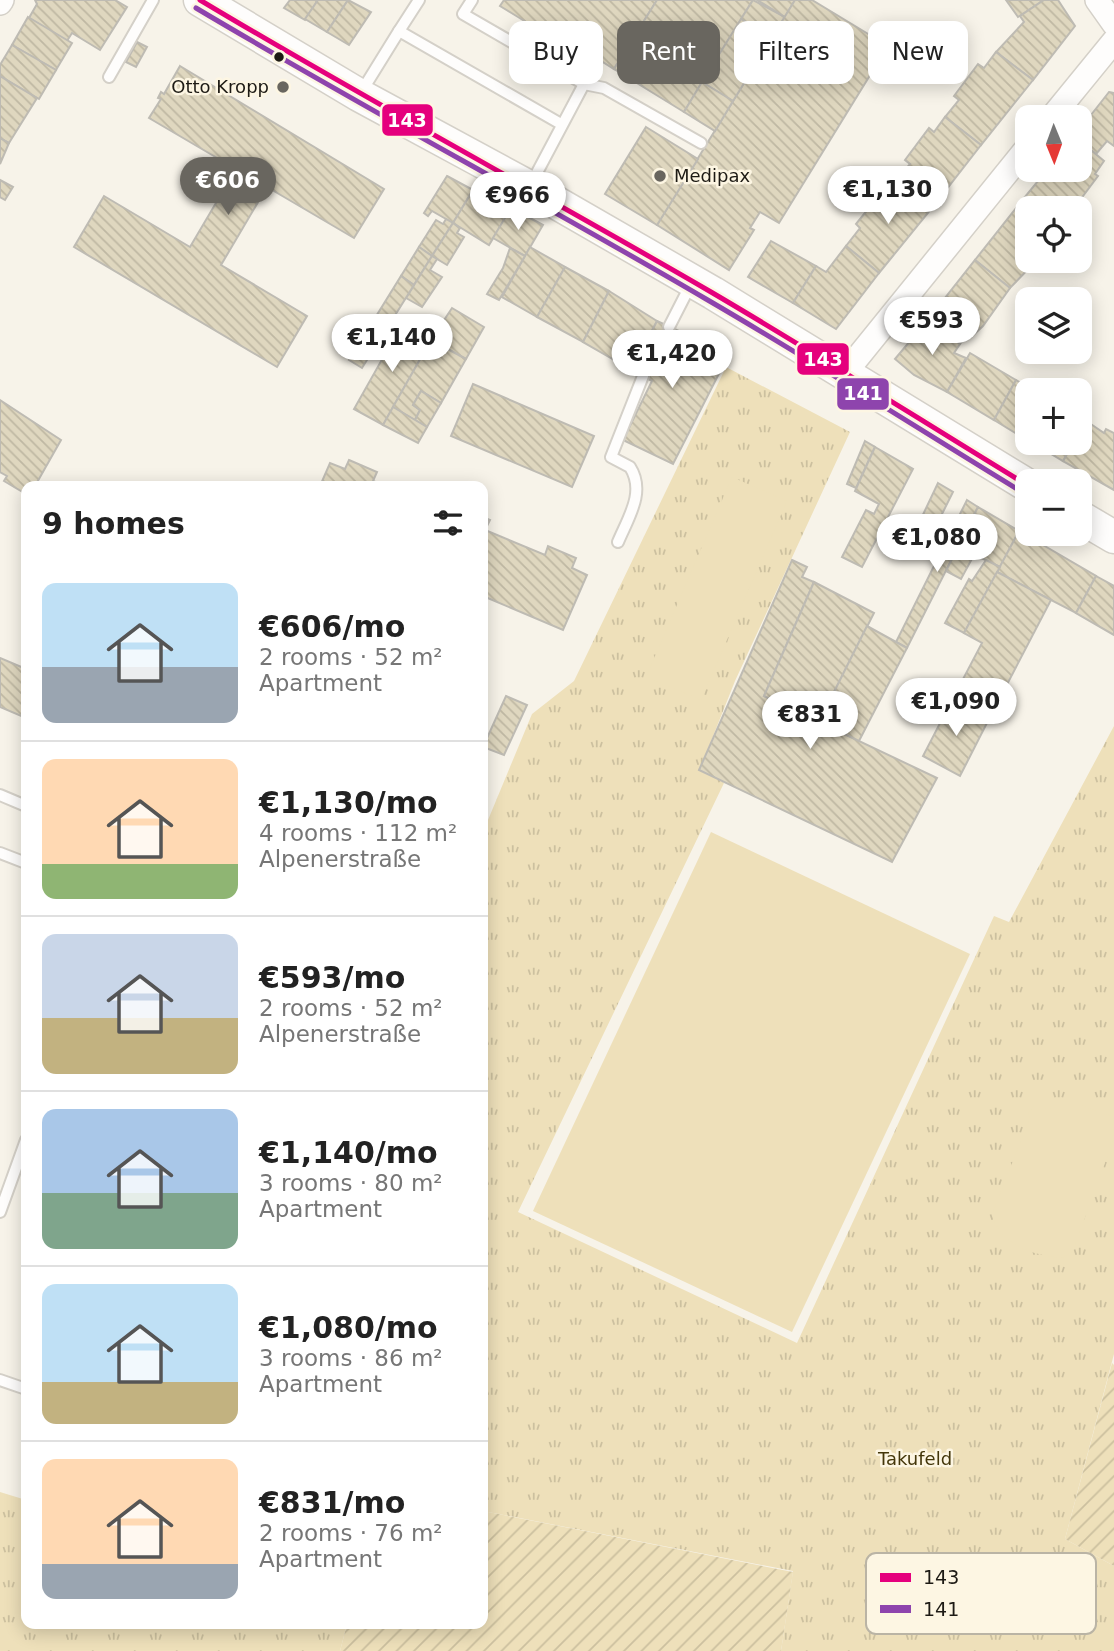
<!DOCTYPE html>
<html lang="en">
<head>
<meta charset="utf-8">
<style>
  body { margin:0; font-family:"DejaVu Sans",sans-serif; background:#f2f2f2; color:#222; height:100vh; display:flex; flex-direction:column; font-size:26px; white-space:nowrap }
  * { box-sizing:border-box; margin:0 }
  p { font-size:23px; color:#767676 }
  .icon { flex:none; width:38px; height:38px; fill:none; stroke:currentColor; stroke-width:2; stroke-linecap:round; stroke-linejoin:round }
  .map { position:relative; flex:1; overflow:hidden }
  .details { position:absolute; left:21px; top:481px; width:467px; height:1148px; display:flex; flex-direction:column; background:#fff; border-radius:14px; box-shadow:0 4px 18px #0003 }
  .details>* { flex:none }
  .guide { position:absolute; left:509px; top:21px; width:499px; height:63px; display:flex; gap:14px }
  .needle { width:46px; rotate:179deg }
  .fabs { position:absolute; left:1015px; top:105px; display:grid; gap:14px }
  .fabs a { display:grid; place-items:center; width:77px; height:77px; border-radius:14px; background:#fff; box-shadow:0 4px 18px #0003; font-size:35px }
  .price { position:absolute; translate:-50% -60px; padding:0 16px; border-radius:24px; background:#fff; color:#222; font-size:23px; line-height:46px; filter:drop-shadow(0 2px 4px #0008) }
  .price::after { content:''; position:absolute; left:50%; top:42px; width:21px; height:16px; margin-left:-10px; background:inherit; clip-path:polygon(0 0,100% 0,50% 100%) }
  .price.active { background:#69665f; color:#fff }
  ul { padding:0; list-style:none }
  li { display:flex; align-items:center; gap:21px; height:175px; padding:0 21px }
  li+li { border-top:2px solid #e0e0e0 }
  li span { display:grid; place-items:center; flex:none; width:196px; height:140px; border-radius:14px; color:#555 }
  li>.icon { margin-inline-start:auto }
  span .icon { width:84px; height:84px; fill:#fffc; stroke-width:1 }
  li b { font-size:30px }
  h2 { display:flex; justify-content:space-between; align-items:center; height:84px; padding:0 21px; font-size:30px }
  .chip { padding:0 24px; border-radius:14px; background:#fff; box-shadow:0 4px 18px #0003; font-size:24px; line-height:63px }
  .chip.active { background:#69665f; color:#fff }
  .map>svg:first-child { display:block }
</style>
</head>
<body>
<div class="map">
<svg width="1114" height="1651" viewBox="0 0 1114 1651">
  <defs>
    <pattern id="park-tufts" width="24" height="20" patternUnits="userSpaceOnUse" patternTransform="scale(1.75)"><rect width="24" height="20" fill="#eee0ba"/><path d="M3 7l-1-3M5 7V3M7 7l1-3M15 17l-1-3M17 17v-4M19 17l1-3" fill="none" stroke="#ccc09f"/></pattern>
    <pattern id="garden-furrows" width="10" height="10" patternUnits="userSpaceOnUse" patternTransform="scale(1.75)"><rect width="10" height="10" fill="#eee0ba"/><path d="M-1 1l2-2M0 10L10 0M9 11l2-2" fill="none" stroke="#ccc09f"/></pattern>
    <pattern id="building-back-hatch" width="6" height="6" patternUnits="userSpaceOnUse" patternTransform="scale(1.75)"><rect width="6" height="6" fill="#dfd7bf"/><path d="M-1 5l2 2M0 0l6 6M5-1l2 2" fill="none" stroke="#bfb8a3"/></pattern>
  </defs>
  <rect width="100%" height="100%" fill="#f7f3e9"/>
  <g fill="url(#park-tufts)">
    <path d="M726,367L850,432L735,681L700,769L724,783L518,1212L797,1343L994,916L1009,922L1114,726V1354L1065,1539L1114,1566V1651H781L793,1571L483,1511V832L532,714L574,681Z"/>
    <path d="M0,1492L26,1500V1624H347L340,1651H0Z"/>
  </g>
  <g fill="url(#garden-furrows)">
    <path d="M1112,1363L1114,1365V1566L1065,1539Z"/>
    <path d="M483,1511L793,1572L781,1651H340L347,1624H483Z"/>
  </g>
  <g fill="#eee0ba">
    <path d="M732,477L787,501L701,700L646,677Z"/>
    <path d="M711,832L970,954L792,1332L533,1211Z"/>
    <path d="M1080,1105L1112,1116L1114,1138L1073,1251L1062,1258C1032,1255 1000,1245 992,1214L1030,1118L1028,1113L1034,1106L1051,1109Z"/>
  </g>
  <g fill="url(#building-back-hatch)" stroke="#bebbb3" stroke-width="2">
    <path d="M35,0H115L127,7L100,50L72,33L67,41L29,18L37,4Z"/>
    <path d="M290,0H318L305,20L284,8Z"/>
    <path d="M318,0H348L327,32L305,19Z"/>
    <path d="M348,0L371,12L349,45L327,32Z"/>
    <path d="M504,0H657L614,69L541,23L537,29L518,17L500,6Z"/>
    <path d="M657,0H753L684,112L614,69Z"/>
    <path d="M753,0L785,17L772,38L741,19Z"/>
    <path d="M757,0H795L785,17Z"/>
    <path d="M795,0H812L888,46L779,223L760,212L750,228L754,230L729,270L657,225Z"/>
    <path d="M1006,0H1044L1018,17Z"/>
    <path d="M1044,0H1058L1075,26L1033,80L996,52L1024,22L1020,16Z"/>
    <path d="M28,17L72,43L56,70L12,45Z"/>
    <path d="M741,19L772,38L733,101L702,82Z"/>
    <path d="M137,42L147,47L136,67L126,62Z"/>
    <path d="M12,45L56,70L39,99L0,76V65Z"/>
    <path d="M996,52L1033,80L981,145L945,117L959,100L954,96L978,64L984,68Z"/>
    <path d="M180,66L384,189L354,238L267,187L221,265L307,316L277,367L74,247L104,196L190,247L236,169L149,118L161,99L158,98L161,92L164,94Z"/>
    <path d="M0,76L37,98L9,143L0,138Z"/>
    <path d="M702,82L733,101L715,131L684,112Z"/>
    <path d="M1109,92L1114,93V146L1107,141L1096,154L1080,141V129Z"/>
    <path d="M945,117L981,145L932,208L897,180L910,164L905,160L929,128L934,132Z"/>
    <path d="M646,127L698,159L657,225L605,194Z"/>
    <path d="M0,138L9,143L0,164Z"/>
    <path d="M1080,141L1104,161L1095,174L1098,176L1074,208H1038L1024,198L1047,170H1080Z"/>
    <path d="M447,176L473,190L453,223L432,211L428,216L424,213Z"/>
    <path d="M0,180L13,187L5,200L0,197Z"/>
    <path d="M897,180L932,208L879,273L846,246L860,228L856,224L881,193L884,196Z"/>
    <path d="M473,190L509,212L489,245L453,223Z"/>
    <path d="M1024,198L1038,208H1027V261H1036L1010,288L975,260Z"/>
    <path d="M511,208L543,225L525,256L493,238Z"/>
    <path d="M446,219L453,223L432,256L419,247L436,220L443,224Z"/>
    <path d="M453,223L460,228L457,233L464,237L447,265L432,256Z"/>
    <path d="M771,241L816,266L793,303L748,277Z"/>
    <path d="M846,246L879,273L836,329L793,303L816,266L826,272Z"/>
    <path d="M419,247L432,256L414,285L401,276Z"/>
    <path d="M530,247L565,267L537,317L502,297Z"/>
    <path d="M510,248L525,256L499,300L487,294L503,268Z"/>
    <path d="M432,256L437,259L430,270L442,277L422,307L406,298Z"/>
    <path d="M975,260L1010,288L983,326L971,337L967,335L960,344L926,322Z"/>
    <path d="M565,267L609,291L583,342L537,317Z"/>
    <path d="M401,276L414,285L362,368L349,360Z"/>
    <path d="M609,291L657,321L632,370L583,342Z"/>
    <path d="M452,308L484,327L466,359L431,340Z"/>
    <path d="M657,321L729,354L673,464L623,440L652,381L632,370Z"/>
    <path d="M926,322L960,344L954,353L966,358L947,392L914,375L895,359Z"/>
    <path d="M402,324L431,340L383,425L354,409Z"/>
    <path d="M431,340L466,359L441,403L421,391L413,405L420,410L415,420L393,407Z"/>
    <path d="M970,353L1016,380L994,420L947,392Z"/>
    <path d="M1016,380L1034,390H1027V440L994,420Z"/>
    <path d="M473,384L594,436L572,487L451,436Z"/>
    <path d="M421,391L441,403L427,427L415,420L420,410L413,405Z"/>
    <path d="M0,400L61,440L35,486H26V494L4,481L7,476L0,472Z"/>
    <path d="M393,407L427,427L418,443L383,425Z"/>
    <path d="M1085,420L1104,433L1106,429L1114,433V490L1063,461L1073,443H1080V430Z"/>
    <path d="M865,441L875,447L856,488L847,484Z"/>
    <path d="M1033,443H1073L1063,461Z"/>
    <path d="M875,447L913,469L862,567L842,557L866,510L874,514L879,504L855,491Z"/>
    <path d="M349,460L377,472L373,481L385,486H320L330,463L345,469Z"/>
    <path d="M938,483L953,492L934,530L919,523Z"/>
    <path d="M967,500L978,507L907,648L896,642Z"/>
    <path d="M978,507L1019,531L1000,567L958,547Z"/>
    <path d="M483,517L490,520L485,530L545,555L548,546L576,558L572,568L587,575L563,630L483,596Z"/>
    <path d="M919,523L934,530L927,543L917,539L919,535L913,532Z"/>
    <path d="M1019,531L1096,576L1076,613L997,572Z"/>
    <path d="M913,532L919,535L917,539L927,543L923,552L908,544Z"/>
    <path d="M958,547L974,555L961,579L946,571Z"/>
    <path d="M792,560L807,567L802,577L814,582L764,696L937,778L892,862L699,770Z"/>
    <path d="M986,560L1000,567L964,633L945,623L969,579L972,581Z"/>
    <path d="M997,572L1051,600L989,719L952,700L982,643L964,633Z"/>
    <path d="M1096,576L1114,586V635L1076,613Z"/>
    <path d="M814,582L874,613L819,722L764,696Z"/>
    <path d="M867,626L907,648L859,741L819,722Z"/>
    <path d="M0,658L26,669V718L0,707Z"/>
    <path d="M506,696L527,705L504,755L483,747Z"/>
    <path d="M952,700L989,719L960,776L923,756Z"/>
  </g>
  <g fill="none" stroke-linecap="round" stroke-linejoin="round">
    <defs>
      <g id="service">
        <path d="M419,0L399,31L561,124"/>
        <path d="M472,0L463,14L584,84L531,184"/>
        <path d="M109,77L153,0"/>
        <path d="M584,84L604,88L701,143"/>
        <path d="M360,94L399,31"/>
        <path d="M669,327L691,284"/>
        <path d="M618,542C628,518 646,492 630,467L611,457L643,376"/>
        <path d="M0,795L26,806"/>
        <path d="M0,853L26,863"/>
        <path d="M0,1212L26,1140"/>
        <path d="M0,1380L26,1389"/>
      </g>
      <g id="minor">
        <path d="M1097,0L1114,24"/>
        <path d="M0,3L2,0"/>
        <path d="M1052,117L1114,41"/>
        <path d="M845,373L1027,148"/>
      </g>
      <g id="secondary">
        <path d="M200,0L359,95L529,187L713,293L1027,485"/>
        <path d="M1080,517L1114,537"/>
      </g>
    </defs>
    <use href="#service" stroke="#d4d0c8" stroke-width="14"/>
    <use href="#minor" stroke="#d4d0c8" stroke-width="26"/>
    <use href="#secondary" stroke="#d4d0c8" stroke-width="35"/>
    <use href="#service" stroke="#fefdfc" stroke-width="10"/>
    <use href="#minor" stroke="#fefdfc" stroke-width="23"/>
    <use href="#secondary" stroke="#fefdfc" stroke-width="32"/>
    <defs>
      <path id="bus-1" d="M200,0C368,101 541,193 711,292C817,354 922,421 1027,485"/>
      <path id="bus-2" d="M196,8C364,108 537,200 706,299C813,361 917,428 1022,492"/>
    </defs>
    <use href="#bus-1" stroke="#fdf6e3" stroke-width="10"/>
    <use href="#bus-2" stroke="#fdf6e3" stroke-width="10"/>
    <use href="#bus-1" stroke="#e5007d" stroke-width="5"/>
    <use href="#bus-2" stroke="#8e44ad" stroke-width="5"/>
  </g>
  <circle fill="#1d1a14" stroke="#fdf6e3" stroke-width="2.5" cx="279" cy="57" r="6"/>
  <g fill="#69665f" stroke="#fdf6e3" stroke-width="2.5">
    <circle cx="283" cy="87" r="7"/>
    <circle cx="660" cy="176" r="7"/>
  </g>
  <g text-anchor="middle" stroke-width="5" stroke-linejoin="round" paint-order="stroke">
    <g font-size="18" fill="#1d1a14" stroke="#fdf6e3" text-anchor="end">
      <text x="269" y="93">Otto Kropp</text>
      <text x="674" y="182" text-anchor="start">Medipax</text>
    </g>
    <g font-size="18" fill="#44370b" stroke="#fdf6e3">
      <text x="915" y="1465">Takufeld</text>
    </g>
  </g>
  <rect x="866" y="1553" width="230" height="81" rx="10" fill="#fdf6e3" stroke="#bab4a5" stroke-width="2"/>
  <rect x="880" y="1573" width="31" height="9" fill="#e5007d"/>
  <rect x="880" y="1605" width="31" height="8" fill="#8e44ad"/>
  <g font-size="19" fill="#1d1a14">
    <text x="923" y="1584">143</text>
    <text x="923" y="1616">141</text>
  </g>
  <g stroke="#fdf6e3" stroke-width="2.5">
    <rect x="381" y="103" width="53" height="34" rx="7" fill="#e5007d"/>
    <rect x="796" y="342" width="54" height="34" rx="7" fill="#e5007d"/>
    <rect x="836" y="377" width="54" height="34" rx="7" fill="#8e44ad"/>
  </g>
  <g font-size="19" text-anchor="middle" font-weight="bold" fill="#fff">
    <text x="407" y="127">143</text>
    <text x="823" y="366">143</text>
    <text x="863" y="400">141</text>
  </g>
</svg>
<div class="fabs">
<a><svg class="needle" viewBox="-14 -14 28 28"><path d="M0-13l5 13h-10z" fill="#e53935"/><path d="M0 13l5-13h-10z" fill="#767676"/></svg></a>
<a><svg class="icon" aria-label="locate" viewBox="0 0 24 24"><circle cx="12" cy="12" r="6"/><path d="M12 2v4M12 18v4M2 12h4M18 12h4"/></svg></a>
<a><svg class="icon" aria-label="layers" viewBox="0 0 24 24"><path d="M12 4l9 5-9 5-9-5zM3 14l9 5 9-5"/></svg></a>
<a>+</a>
<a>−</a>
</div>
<b class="price active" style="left:228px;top:217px">€606</b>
<b class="price" style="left:888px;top:226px">€1,130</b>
<b class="price" style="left:518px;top:232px">€966</b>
<b class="price" style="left:932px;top:357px">€593</b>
<b class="price" style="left:392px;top:374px">€1,140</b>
<b class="price" style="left:672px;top:390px">€1,420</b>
<b class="price" style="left:937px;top:574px">€1,080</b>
<b class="price" style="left:956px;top:738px">€1,090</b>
<b class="price" style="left:810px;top:751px">€831</b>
<div class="guide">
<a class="chip">Buy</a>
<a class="chip active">Rent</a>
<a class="chip">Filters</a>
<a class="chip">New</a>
</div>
<section class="details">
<h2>9 homes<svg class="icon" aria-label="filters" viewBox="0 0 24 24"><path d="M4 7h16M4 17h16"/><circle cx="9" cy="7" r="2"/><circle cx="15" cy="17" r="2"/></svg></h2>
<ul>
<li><span style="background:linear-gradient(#bfe0f5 60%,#9aa5b1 0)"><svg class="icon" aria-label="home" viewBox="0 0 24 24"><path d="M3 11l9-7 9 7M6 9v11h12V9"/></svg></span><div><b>€606/mo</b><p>2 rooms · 52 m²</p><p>Apartment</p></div></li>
<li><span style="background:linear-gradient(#ffd9b3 75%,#8fb573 0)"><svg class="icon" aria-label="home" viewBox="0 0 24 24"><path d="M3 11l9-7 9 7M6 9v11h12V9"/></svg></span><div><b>€1,130/mo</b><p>4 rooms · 112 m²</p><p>Alpenerstraße</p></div></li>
<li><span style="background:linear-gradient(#c9d6e8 60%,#c2b280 0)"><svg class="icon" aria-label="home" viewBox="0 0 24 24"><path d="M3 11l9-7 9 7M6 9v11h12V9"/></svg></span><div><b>€593/mo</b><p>2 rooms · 52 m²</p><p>Alpenerstraße</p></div></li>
<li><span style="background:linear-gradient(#a9c7e8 60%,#7fa58c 0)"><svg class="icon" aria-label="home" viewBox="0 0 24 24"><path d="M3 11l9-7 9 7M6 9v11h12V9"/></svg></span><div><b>€1,140/mo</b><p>3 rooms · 80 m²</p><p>Apartment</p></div></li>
<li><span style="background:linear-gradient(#bfe0f5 70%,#c2b280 0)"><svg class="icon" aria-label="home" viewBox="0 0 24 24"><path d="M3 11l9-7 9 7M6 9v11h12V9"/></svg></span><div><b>€1,080/mo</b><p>3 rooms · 86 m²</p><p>Apartment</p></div></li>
<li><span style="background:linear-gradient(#ffd9b3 75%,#9aa5b1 0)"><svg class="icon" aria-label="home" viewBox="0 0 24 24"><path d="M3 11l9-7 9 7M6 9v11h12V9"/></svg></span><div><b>€831/mo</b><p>2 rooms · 76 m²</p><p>Apartment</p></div></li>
</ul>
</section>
</div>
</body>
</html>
